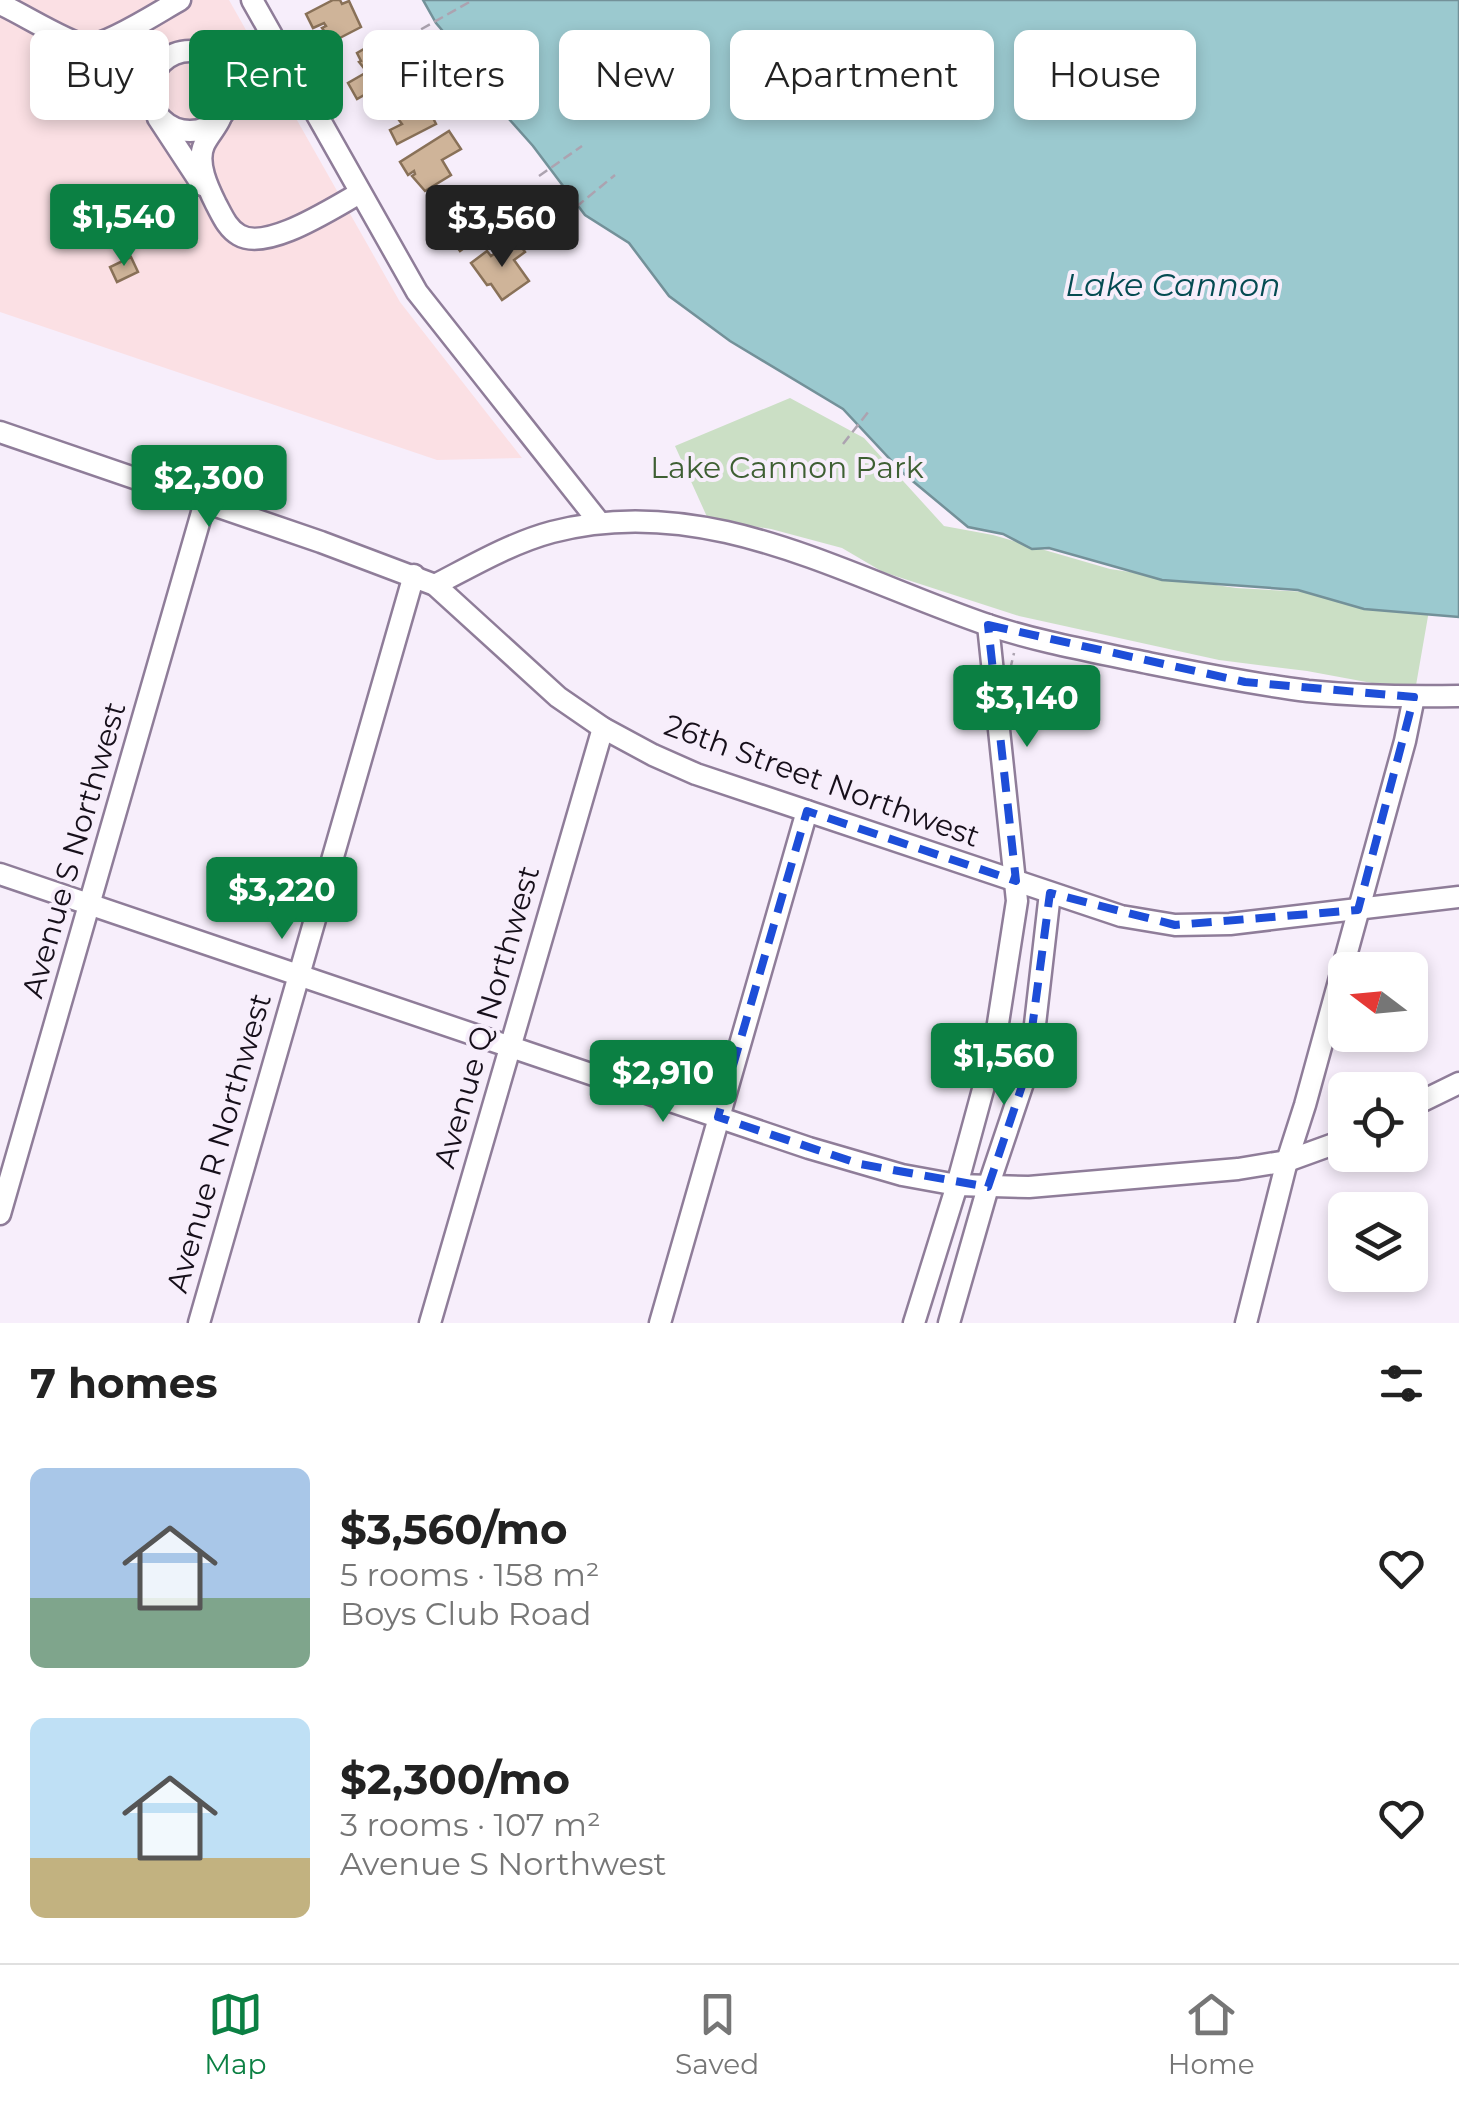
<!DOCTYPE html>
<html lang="en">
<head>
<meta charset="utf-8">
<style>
  body { margin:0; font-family:Montserrat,sans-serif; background:#f6f6f6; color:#222; height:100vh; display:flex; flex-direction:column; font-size:38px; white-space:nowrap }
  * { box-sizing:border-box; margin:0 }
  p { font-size:32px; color:#767676 }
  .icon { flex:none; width:55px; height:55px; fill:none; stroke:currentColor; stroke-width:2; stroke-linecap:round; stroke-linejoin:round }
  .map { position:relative; height:1323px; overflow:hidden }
  .details { display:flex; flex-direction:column; background:#fff; flex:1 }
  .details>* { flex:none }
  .hud { position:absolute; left:30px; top:30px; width:1400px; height:90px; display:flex; gap:20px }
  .needle { width:65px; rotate:286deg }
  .buttons { position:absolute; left:1328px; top:952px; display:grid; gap:20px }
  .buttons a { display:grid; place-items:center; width:100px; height:100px; border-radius:15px; background:#fff; box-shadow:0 5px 15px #0003; font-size:50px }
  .price { position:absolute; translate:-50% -85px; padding:0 22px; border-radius:10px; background:#0b8043; color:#fff; font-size:32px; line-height:65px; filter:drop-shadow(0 2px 5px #0008) }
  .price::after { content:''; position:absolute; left:50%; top:60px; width:30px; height:22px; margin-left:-15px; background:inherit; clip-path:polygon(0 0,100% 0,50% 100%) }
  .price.on { background:#222; color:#fff }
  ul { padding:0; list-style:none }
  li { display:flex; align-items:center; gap:30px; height:250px; padding:0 30px }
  li span { display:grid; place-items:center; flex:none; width:280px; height:200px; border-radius:15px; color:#555 }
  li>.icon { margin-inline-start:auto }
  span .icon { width:120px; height:120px; fill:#fffc; stroke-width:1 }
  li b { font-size:42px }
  h2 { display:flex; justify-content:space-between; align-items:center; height:120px; padding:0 30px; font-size:42px }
  .chip { padding:0 35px; border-radius:15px; background:#fff; box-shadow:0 5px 15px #0003; font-size:35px; line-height:90px }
  .chip.on { background:#0b8043; color:#fff }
  .tab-bar { display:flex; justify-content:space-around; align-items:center; height:140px; border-top:2px solid #e0e0e0; background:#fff; font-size:28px; color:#767676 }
  .tab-bar a { display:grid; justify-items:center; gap:5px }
  .tab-bar .on { color:#0b8043 }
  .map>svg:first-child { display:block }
</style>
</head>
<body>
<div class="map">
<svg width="1459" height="1323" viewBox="0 0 1459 1323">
  <rect width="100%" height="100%" fill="#f7eefb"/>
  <path fill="#fbe0e4" d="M0,0H229L400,302L522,458L437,460L0,312Z"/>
  <path fill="#cbdfc5" d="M790,398L864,438L944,526L993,535L1110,569L1236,588L1431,599L1415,691L1307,671L1219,660L1019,616L883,572L842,548L771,529L708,519L675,446Z"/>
  <path fill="#9bc9cf" stroke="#739199" stroke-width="2.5" d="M423,0H1459V617L1364,609L1298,590L1162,580L1049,548L1032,549L1003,534L968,527L903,473L843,409L730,341L669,296L629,243L585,215L533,146L471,76L463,55L436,23Z"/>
  <g fill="#cfb499" stroke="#897158" stroke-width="2.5">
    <path d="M333,0H340L342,4L349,1L361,27L332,42L322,28L326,26L324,23L313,28L306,14Z"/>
    <path d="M390,34L410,69L357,99L348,83L367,72L359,62L361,61L357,53Z"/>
    <path d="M418,88L436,124L397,144L390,130L402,124L396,116L398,112L392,115L387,105Z"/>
    <path d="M449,131L461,149L442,160L451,175L425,191L412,176L415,174L414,171L408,175L400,162Z"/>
    <path d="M471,192L486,214L480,219L488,231L460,251L435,216Z"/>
    <path d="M516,239L525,252L514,260L529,281L502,300L491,284L487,285L471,263L487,251L491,256Z"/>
    <path d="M131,257L138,272L117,282L110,267Z"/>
  </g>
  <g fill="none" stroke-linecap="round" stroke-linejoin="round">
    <defs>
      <g id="minor">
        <path d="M252,0L417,292L599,522"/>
        <path d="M0,4C19,12 71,45 87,45C107,46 160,11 180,0"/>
        <circle cx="190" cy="91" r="40"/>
        <path d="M158,118L202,185"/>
        <path d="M220,119C216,128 208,136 204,145C196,163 208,188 216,204C222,215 227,228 239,235C267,252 334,207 360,193"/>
        <path d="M0,432L321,542L435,585L558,697L603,728L653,755L696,774L1121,916L1175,925L1230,924L1459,897"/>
        <path d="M435,585C472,566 511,543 552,532C706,491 847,577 988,625C1039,642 1091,651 1143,662C1198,673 1252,684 1308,691C1358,696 1409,697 1459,696"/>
        <path d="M0,874L809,1148L902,1175L957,1185L1029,1187L1238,1169L1287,1161L1345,1140"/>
        <path d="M1410,1107L1459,1083"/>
        <path d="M0,1214L205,502"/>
        <path d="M199,1323L414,575"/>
        <path d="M430,1323L603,728"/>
        <path d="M660,1323L807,811"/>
        <path d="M914,1323L957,1185L994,1049L1017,901L988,625"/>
        <path d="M949,1323L988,1187L1026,1074L1034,1033L1050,893"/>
        <path d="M1246,1323L1287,1161L1305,1105L1405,741L1414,697"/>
      </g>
    </defs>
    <use href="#minor" stroke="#8f7d99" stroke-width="25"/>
    <g stroke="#aca3b0" stroke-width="2.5" stroke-dasharray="10 5" stroke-linecap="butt">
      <path d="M395,44L473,0"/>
      <path d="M456,81L510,52"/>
      <path d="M499,119L534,95"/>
      <path d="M539,176L582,146"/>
      <path d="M576,207L615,175"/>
      <path d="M843,444L869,411"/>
      <path d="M1010,670L1014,653"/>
    </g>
    <use href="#minor" stroke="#fff" stroke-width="20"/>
  </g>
  <path fill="none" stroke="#1d4ed8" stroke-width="8" stroke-dasharray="20 12" stroke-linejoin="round" d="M988,625L1245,682L1414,697L1358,910L1175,925L1050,893L1026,1074L988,1187L860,1164L718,1117L807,811L1016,881Z"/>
  <g text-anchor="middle" stroke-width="8" stroke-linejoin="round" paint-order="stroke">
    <g font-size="30" fill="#3e5f33" stroke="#f7eefb">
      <text x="787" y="478">Lake Cannon Park</text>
    </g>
    <g font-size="30" fill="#160f1a" stroke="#f7eefb">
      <text transform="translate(822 781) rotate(20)" y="10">26th Street Northwest</text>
      <text transform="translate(74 850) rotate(-74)" y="10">Avenue S Northwest</text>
      <text transform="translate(487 1017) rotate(-74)" y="10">Avenue Q Northwest</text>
      <text transform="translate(219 1143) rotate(-74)" y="10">Avenue R Northwest</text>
    </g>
    <g font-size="32" font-style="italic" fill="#044b52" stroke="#f7eefb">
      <text x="1173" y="296">Lake Cannon</text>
    </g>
  </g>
</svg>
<div class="buttons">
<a><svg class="needle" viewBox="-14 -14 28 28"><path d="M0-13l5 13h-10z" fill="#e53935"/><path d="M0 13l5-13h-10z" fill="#767676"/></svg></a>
<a><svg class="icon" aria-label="locate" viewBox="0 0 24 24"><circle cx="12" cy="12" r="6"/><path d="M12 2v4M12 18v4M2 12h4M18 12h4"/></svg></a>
<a><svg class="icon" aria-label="layers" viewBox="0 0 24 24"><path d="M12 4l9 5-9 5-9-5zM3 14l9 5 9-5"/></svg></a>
</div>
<b class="price" style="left:124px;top:269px">$1,540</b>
<b class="price on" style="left:502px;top:270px">$3,560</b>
<b class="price" style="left:209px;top:530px">$2,300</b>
<b class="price" style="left:1027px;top:750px">$3,140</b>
<b class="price" style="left:282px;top:942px">$3,220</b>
<b class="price" style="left:1004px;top:1108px">$1,560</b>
<b class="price" style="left:663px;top:1125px">$2,910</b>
<div class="hud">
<a class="chip">Buy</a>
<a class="chip on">Rent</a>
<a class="chip">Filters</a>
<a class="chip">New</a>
<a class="chip">Apartment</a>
<a class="chip">House</a>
</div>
</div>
<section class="details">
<h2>7 homes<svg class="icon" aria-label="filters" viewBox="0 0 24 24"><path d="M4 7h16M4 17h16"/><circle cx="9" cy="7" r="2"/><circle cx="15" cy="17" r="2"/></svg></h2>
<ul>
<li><span style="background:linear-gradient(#a9c7e8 65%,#7fa58c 0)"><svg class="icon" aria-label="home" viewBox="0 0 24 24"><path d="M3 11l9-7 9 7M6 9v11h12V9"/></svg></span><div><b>$3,560/mo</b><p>5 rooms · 158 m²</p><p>Boys Club Road</p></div><svg class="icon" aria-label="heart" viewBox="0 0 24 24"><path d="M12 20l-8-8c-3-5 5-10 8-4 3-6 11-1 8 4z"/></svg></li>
<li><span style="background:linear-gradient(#bfe0f5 70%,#c2b280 0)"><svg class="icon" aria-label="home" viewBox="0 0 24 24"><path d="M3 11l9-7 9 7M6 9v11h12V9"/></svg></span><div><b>$2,300/mo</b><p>3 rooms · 107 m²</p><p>Avenue S Northwest</p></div><svg class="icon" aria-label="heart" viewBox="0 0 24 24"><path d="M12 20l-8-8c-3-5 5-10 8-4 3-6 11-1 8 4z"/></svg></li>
</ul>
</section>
<nav class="tab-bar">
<a class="on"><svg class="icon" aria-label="map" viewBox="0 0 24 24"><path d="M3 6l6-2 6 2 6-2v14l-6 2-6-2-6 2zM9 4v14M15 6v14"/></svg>Map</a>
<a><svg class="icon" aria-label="saved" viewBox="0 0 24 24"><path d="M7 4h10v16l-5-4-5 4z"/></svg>Saved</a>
<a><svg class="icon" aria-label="home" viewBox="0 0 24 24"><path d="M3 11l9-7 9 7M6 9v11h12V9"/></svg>Home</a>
</nav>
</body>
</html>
